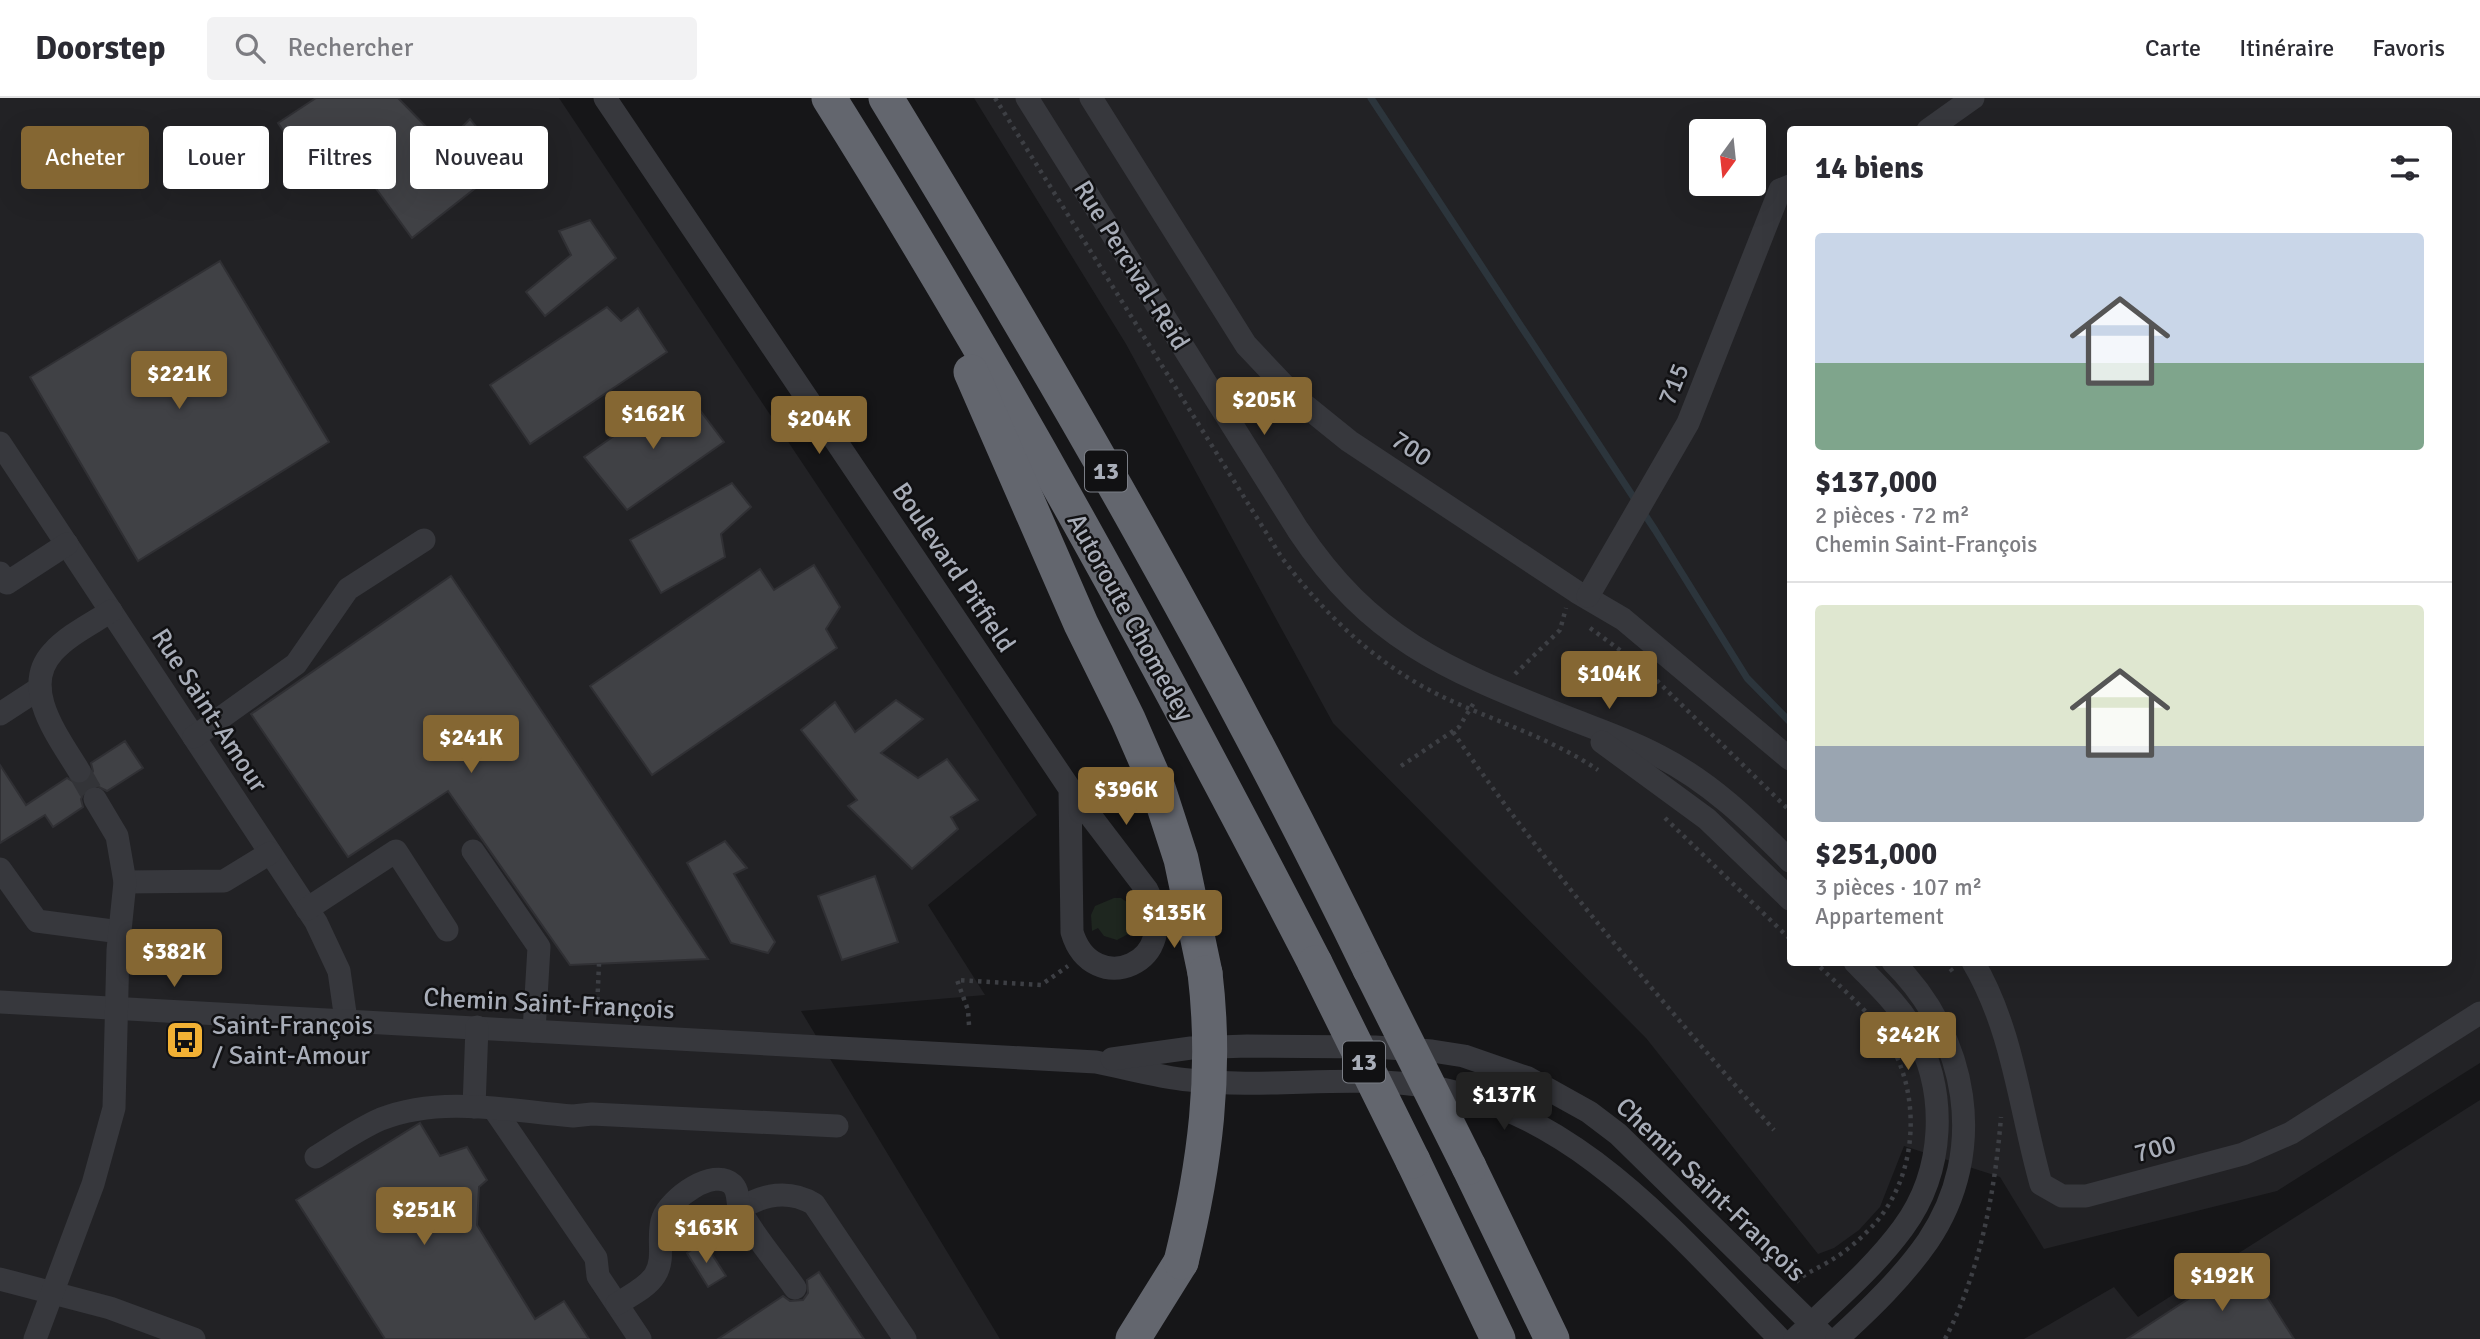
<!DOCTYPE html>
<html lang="fr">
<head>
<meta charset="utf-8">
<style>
  body { margin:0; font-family:Signika,sans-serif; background:#f2f2f3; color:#2b2b33; height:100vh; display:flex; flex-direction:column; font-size:26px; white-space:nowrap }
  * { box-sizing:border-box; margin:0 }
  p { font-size:23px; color:#7c7c81 }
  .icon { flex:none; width:38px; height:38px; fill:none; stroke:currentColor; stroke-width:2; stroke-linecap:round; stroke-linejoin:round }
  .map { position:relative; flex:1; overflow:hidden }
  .details { position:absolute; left:1787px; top:28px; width:665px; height:840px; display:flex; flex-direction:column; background:#fff; border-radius:7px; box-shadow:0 7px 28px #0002 }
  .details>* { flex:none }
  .guide { position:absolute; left:21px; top:28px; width:665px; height:63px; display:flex; gap:14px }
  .needle { width:46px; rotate:195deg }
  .buttons { position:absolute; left:1689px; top:21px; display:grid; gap:14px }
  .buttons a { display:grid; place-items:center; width:77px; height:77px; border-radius:7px; background:#fff; box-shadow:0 7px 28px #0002; font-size:35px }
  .price { position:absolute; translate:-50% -60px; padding:0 16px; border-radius:7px; background:#856733; color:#fff; font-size:23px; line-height:46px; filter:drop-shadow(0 2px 4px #0008) }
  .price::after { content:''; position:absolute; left:50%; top:42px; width:21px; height:16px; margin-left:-10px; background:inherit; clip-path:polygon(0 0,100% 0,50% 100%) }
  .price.on { background:#222; color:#fff }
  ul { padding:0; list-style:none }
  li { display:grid; align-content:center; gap:14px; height:371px; padding:0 28px }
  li+li { border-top:2px solid #e1e1e2 }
  li span { display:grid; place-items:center; height:217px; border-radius:7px; color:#555 }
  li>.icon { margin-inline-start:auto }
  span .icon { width:126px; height:126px; fill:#fffc; stroke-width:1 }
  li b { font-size:30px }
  h2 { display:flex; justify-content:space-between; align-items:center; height:84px; padding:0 28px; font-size:30px }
  .tag { padding:0 24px; border-radius:7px; background:#fff; box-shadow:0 7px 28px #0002; font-size:24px; line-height:63px }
  .tag.on { background:#856733; color:#fff }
  header { display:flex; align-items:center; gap:42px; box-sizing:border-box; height:98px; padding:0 35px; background:#fff; border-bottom:2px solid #e1e1e2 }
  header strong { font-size:33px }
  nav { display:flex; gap:38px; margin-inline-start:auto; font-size:24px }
  .search { width:490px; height:63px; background:#f2f2f3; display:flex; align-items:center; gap:18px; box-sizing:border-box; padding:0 24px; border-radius:7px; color:#7c7c81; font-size:26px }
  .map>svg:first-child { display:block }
</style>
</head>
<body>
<header>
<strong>Doorstep</strong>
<div class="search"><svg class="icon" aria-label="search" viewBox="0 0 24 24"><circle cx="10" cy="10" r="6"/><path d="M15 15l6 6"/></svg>Rechercher</div>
<nav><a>Carte</a><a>Itinéraire</a><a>Favoris</a></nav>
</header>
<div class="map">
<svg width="2480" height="1241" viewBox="0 0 2480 1241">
  <rect width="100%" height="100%" fill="#161618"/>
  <g fill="#222225" fill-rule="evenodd">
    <path d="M0,0H559L1037,717L928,807L985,897L801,913L1000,1241H0Z"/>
    <path d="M974,0H2480V965L2277,1093L2044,1151L2000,1079L1904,1048L1880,1109L1859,1132L1834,1150L1818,1156L1646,940L1333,625L1126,246ZM1790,32H2448V864H1790ZM1701,33H1754V86H1701Z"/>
    <path d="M2480,1002V1241H2024L2114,1189L2138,1219Z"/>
  </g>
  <path fill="#1e261f" d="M1114,800H1121L1135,810L1129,814L1133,824L1130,835L1117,842L1104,838L1098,830L1092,833L1091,817L1095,808Z"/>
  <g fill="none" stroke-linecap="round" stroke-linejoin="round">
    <path stroke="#2c353c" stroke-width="7" d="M1371,0L1655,432L1747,580L1790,624"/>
  </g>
  <g fill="#404145" stroke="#303034" stroke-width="2">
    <path d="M316,0H398L444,47L470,21L506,66L412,140L343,45L307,69L278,25Z"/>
    <path d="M590,122L616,160L545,218L526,194L571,157L559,133Z"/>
    <path d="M220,163L329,344L138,463L30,279Z"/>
    <path d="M607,209L621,223L638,210L667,254L530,346L490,287Z"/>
    <path d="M693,303L724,344L627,412L584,359L658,307L674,313Z"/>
    <path d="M732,385L751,409L721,436L725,459L661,495L630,442Z"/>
    <path d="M814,467L840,509L826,531L837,550L652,677L590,588L760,471L774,492Z"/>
    <path d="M451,478L708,861L570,867L448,693L348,759L251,616Z"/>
    <path d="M896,602L923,621L881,655L918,680L947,661L978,702L951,719L958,731L912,771L848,708L857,702L801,632L835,604L855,634Z"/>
    <path d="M125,643L143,670L107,693L95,687L87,689L81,701L83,709L53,729L45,717L0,745V667L26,707L67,680L79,687L87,684L93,673L91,665Z"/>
    <path d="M725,743L747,770L734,776L775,844L768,855L731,845L687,765Z"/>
    <path d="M875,778L898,844L842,862L818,798Z"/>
    <path d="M420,1025L440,1058L467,1049L487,1082L479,1089L477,1127L535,1221L564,1203L589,1241H385L296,1102Z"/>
    <path d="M704,1144L726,1178L708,1189L687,1155Z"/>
    <path d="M2245,1164L2294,1241H2127Z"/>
    <path d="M819,1174L864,1241H718L783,1198L790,1203L803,1202L808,1195L807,1182Z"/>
  </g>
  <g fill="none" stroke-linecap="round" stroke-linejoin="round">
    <path stroke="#333438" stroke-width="23" stroke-dasharray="23 11" stroke-linecap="butt" d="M79,673L95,701"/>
    <g stroke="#3d3f44" stroke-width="4.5" stroke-dasharray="3.5 5" stroke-linecap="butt">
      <path d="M995,0L1282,460C1325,517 1378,568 1443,599C1494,623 1551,640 1598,672"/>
      <path d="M1590,530L1643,569L1790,713"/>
      <path d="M1515,576L1560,532L1566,510"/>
      <path d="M1453,634C1550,775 1662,903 1774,1032"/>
      <path d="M1401,668L1459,629L1475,603"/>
      <path d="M1665,720L1790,841"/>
      <path d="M1945,864L1953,874"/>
      <path d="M597,911L599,866"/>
      <path d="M969,927L968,912L957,882L1041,887L1068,868"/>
      <path d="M1796,1184C1805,1175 1817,1171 1828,1164C1846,1154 1863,1139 1877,1123C1917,1075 1921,1001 1891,947C1872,915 1841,890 1815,864"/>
      <path d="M1945,1241C1980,1174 1995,1094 2001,1019"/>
    </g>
    <g stroke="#37383d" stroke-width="23">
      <path d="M605,0L1070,691L1147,792C1186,866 1092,902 1072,834L1070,691"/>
      <path d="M1027,0L1298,432C1370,540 1445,571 1561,617C1593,630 1628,641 1659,658C1710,684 1750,723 1790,763"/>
      <path d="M1091,0L1246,247L1297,301L1349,343L1577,494L1623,521L1790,661"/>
      <path d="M1928,32L1973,0"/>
      <path d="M0,345L316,824L339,873L346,922"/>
      <path d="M0,475L7,485L67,446"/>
      <path d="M1588,498L1688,325L1780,92L1790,88"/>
      <path d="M0,616L40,590"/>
      <path d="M194,639L296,566L348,491L424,442"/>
      <path d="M1602,644L1707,721L1790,801"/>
      <path d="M79,673C60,641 19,590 53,554C68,537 93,525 111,513"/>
      <path d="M473,753L539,849L534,933"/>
      <path d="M0,771L37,823L120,834"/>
      <path d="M125,784L224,783L270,755"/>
      <path d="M307,811L396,753L447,832"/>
      <path d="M1973,864C2013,931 2020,1012 2041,1086L2062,1098H2086L2243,1056L2291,1035L2480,915"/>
      <path d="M0,904L1096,964C1127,970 1158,979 1189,982C1265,991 1342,977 1418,987C1573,1007 1677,1137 1780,1241"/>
      <path d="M1112,961L1191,950L1247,948L1375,949L1432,953L1464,958L1528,980L1589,1014L1618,1036L1827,1241"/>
      <path d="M474,1009L477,929"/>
      <path d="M494,1011L596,1160L598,1178L640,1241"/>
      <path d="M316,1059C337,1046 358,1031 381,1021C442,997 510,1013 573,1018L592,1016L837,1028"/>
      <path d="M740,1111C763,1096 789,1091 814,1106L905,1241"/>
      <path d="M0,1181L110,1210L194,1241"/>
      <path d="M617,1206C629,1198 647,1190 655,1177C666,1160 656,1138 663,1120C670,1101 713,1069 732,1086C740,1094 736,1102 740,1111C747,1129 782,1171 795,1190"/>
      <path d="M35,1241L93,1086L114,1010L118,852L125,784L117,738L95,701"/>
      <path d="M1795,1241C1832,1205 1873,1171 1903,1130C1945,1073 1948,994 1914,933C1899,907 1876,886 1855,864"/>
      <path d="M1837,1241C1870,1211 1903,1179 1928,1143C1989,1053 1968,938 1893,864"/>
    </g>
    <g stroke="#63666e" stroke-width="35">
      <path d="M829,0C1005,280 1163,571 1315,865"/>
      <path d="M886,0C1059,284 1225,572 1370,871"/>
      <path d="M971,274L1081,526L1128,621L1158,690L1181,761L1205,875"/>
      <path d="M1413,1063L1498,1241"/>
      <path d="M1469,1069L1552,1241"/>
      <path d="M1133,1241L1181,1164"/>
    </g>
    <g stroke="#63666e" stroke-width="35">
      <path d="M1315,865L1413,1063"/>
      <path d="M1370,871L1469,1069"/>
      <path d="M1181,1164C1205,1067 1217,974 1205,875"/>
    </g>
  </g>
  <defs>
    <symbol id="bus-square" viewBox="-11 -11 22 22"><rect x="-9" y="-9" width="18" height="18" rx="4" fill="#f2b134" stroke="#111113"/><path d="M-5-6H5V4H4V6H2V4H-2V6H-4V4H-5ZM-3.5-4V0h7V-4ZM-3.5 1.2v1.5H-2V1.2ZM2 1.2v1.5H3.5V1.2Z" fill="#111"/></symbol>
  </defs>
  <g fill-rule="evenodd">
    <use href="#bus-square" x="163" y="920" width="44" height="44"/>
  </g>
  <g text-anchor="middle" stroke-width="5" stroke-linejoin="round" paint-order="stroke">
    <g fill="#111113" stroke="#7b7e86" stroke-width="2">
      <rect x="1085" y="352.5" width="42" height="41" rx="5"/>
      <rect x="1343" y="943.5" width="42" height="41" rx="5"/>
    </g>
    <g font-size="24" font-weight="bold" fill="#a8adb8">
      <text x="1106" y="381">13</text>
      <text x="1364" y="972">13</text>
    </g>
    <g font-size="26" fill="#a8adb8" stroke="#111113">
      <text transform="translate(1132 167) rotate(58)" y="9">Rue Percival-Reid</text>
      <text transform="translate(1673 286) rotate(-68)" y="9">715</text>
      <text transform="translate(1412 350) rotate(34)" y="9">700</text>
      <text transform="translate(954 469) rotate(56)" y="9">Boulevard Pitfield</text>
      <text transform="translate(1131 519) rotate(61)" y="9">Autoroute Chomedey</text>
      <text transform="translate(210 612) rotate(57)" y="9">Rue Saint-Amour</text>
      <text transform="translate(549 905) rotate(3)" y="9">Chemin Saint-François</text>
      <text transform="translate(2155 1050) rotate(-15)" y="9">700</text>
      <text transform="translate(1711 1091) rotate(44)" y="9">Chemin Saint-François</text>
    </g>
    <g font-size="26" fill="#a8adb8" stroke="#111113" text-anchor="start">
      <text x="212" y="936">Saint-François<tspan x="212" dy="30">/ Saint-Amour</tspan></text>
    </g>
  </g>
</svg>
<div class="buttons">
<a><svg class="needle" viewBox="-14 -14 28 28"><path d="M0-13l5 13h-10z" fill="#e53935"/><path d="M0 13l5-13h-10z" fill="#7c7c81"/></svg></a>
</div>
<b class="price" style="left:179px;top:313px">$221K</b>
<b class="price" style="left:1264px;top:339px">$205K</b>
<b class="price" style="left:653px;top:353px">$162K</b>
<b class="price" style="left:819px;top:358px">$204K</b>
<b class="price" style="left:1609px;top:613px">$104K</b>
<b class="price" style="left:471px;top:677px">$241K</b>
<b class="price" style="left:1126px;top:729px">$396K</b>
<b class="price" style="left:1174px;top:852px">$135K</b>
<b class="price" style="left:174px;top:891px">$382K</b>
<b class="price" style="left:1908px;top:974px">$242K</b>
<b class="price on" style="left:1504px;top:1034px">$137K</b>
<b class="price" style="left:424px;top:1149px">$251K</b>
<b class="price" style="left:706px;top:1167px">$163K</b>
<b class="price" style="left:2222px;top:1215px">$192K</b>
<div class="guide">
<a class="tag on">Acheter</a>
<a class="tag">Louer</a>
<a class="tag">Filtres</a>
<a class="tag">Nouveau</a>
</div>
<section class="details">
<h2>14 biens<svg class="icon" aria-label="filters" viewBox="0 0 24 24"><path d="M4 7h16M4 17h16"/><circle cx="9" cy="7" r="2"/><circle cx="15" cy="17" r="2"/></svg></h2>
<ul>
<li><span style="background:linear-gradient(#c9d6e8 60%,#7fa58c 0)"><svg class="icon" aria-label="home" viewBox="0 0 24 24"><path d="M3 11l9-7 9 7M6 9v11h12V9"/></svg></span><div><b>$137,000</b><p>2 pièces · 72 m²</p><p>Chemin Saint-François</p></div></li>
<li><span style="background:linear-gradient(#dfe7d0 65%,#9aa5b1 0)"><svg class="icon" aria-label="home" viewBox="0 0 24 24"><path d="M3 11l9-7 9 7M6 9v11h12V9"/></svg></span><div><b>$251,000</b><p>3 pièces · 107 m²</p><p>Appartement</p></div></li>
</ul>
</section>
</div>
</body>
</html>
